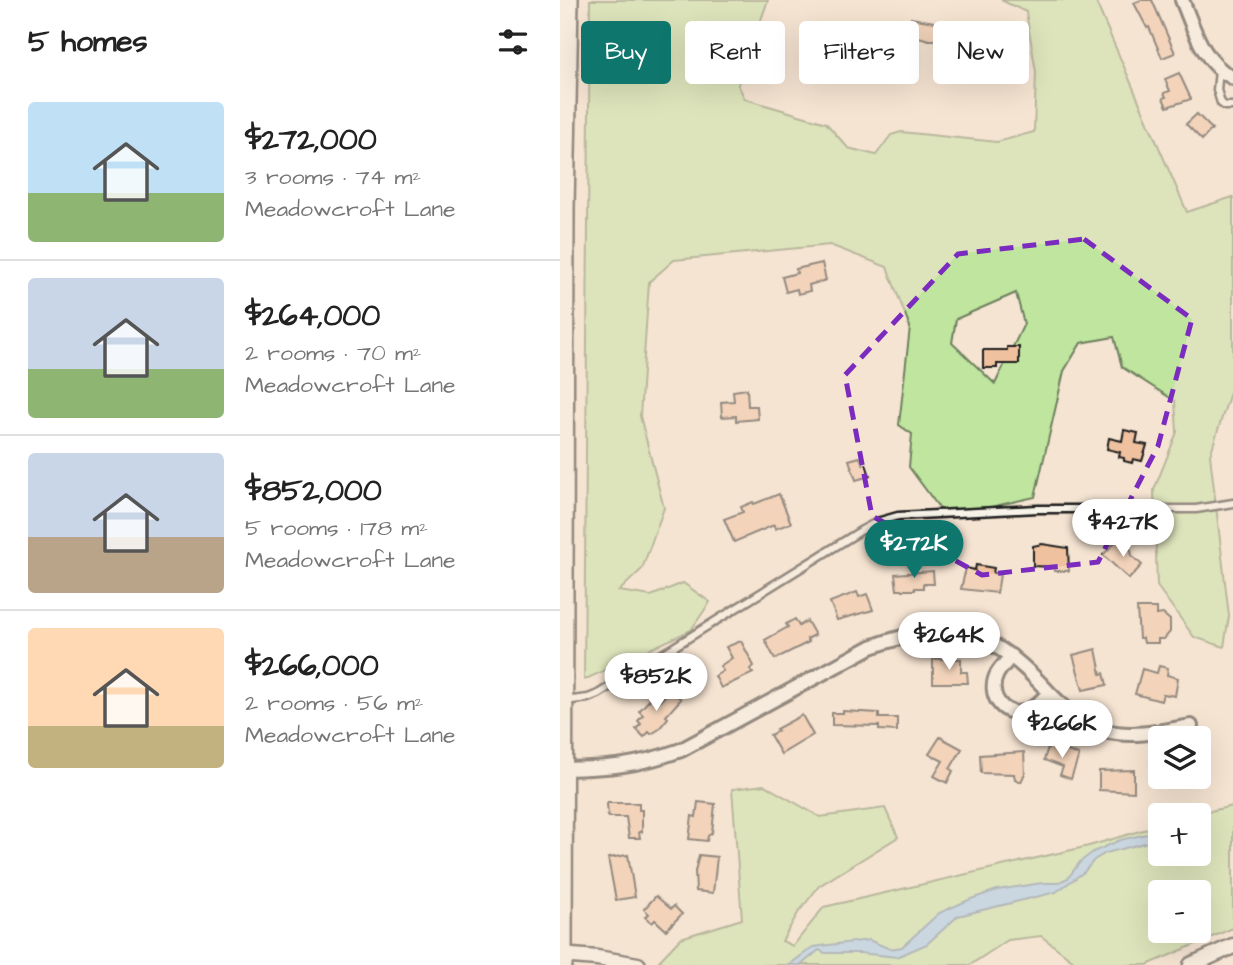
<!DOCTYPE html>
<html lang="en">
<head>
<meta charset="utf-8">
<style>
  body { margin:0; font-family:"Architects Daughter",sans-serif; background:#f2f2f2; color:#222; height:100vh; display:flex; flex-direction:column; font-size:26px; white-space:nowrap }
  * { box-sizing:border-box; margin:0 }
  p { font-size:23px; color:#767676 }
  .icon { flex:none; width:38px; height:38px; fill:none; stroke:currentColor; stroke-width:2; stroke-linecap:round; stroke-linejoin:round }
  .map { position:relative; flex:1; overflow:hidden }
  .panel { display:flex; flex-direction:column; background:#fff; width:560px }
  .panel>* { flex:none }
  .hud { position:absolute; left:21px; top:21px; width:546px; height:63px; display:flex; gap:14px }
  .tools { position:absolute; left:588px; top:726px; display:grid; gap:14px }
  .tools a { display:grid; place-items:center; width:63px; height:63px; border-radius:7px; background:#fff; box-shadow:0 7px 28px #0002; font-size:35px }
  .price { position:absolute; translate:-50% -60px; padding:0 16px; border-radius:24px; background:#fff; color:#222; font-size:23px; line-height:46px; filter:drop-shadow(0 2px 4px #0008) }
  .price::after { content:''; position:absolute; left:50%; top:42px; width:21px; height:16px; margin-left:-10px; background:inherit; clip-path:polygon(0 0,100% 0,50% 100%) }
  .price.active { background:#0f766e; color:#fff }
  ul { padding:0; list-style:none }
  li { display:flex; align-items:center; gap:21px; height:175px; padding:0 28px }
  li+li { border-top:2px solid #e0e0e0 }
  li span { display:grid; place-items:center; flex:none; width:196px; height:140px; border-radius:7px; color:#555 }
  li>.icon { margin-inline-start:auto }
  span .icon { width:84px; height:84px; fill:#fffc; stroke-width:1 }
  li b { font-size:30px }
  h2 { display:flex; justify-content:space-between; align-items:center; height:84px; padding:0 28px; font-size:30px }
  .tag { padding:0 24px; border-radius:7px; background:#fff; box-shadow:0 7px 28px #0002; font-size:24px; line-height:63px }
  .tag.active { background:#0f766e; color:#fff }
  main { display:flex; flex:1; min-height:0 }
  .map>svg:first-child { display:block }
</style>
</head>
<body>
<main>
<section class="panel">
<h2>5 homes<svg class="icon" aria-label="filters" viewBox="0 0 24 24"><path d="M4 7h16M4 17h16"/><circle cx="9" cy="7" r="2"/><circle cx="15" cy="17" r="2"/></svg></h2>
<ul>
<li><span style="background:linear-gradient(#bfe0f5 65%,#8fb573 0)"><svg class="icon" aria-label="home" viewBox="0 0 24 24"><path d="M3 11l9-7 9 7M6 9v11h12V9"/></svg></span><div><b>$272,000</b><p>3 rooms · 74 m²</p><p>Meadowcroft Lane</p></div></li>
<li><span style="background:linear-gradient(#c9d6e8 65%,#8fb573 0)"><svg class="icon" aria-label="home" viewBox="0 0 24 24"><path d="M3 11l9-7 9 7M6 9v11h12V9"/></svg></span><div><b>$264,000</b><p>2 rooms · 70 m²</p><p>Meadowcroft Lane</p></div></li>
<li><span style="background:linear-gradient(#c9d6e8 60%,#b9a48a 0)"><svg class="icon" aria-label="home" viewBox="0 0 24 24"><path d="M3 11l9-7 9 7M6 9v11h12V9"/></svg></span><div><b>$852,000</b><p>5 rooms · 178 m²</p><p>Meadowcroft Lane</p></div></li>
<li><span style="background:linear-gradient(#ffd9b3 70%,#c2b280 0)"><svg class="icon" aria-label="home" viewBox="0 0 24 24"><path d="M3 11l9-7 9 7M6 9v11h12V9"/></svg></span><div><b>$266,000</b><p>2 rooms · 56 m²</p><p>Meadowcroft Lane</p></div></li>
</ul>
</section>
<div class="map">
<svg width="673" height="965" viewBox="0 0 673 965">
  <rect width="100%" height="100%" fill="#f5e4d2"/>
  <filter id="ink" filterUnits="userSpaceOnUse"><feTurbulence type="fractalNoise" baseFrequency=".0143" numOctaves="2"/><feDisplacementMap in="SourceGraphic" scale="14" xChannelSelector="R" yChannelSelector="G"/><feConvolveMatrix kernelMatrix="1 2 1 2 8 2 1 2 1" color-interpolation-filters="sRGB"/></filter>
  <g filter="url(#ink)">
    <g fill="#bfe59f" stroke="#6e805e" stroke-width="2" fill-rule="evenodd">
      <path d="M30,0H208L178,85L185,99L266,123L288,148L316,155L331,135L341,132L437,142L474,132L476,72L466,12L441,0H535L627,212L673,197V383L650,455L669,616L664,647L634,637L597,586L594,490L617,432L615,401L562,367L554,337L521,343L504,371L475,497L386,517L349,467L352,434L339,425L350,327L327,267L270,245L114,260L89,282L80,416L104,508L82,569L59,591L91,596L123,583L150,602L131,630L24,680ZM456,293L464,324L435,384L392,343L396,319Z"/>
      <path d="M204,785L260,817L325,808L338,837L259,886L238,913L222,941L233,946L264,907L529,846L600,825V854H639V816L632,815L673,806V928L587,965H519L481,936L448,940L410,965H111L99,961L121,938L182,919L172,789ZM600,892H639V931H600Z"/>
    </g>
    <path fill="#95c8f2" stroke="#65839c" stroke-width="2" d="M600,831V839L546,853L534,860L524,872L496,892L398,916L367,944L337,957L299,953H265L259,950L241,965H229L253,947L309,940L330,949L342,947L379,913L411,899L437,890L482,883H497L508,878L520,862L533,852L560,840Z"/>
    <g fill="#efc19f" stroke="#1c1c1c" stroke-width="2">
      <path d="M581,0H592L615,53L602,58L589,27L587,28L574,3Z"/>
      <path d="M351,18L392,25L390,40H369L348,34Z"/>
      <path d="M619,73L631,99L607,107L603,98L606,97L604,93L610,91L605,79Z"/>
      <path d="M637,114L652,129L642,140L626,124Z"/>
      <path d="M262,263L266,280L249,285L250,291L238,294L237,289L226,292L222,277L237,273L236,269Z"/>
      <path d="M447,347H459V364H437V368H423V350H447Z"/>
      <path d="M187,389L188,406H197L198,419L176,421V416L162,417L161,402L174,401L173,391Z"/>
      <path d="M564,430L578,433L576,443L587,445L582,461L573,459L572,463L564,461V458L559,457L560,452L547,449L549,438L562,441Z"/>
      <path d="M300,457L303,465L306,464L310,476L296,480L289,460Z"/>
      <path d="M219,494L231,523L215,529L214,525L174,542L164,519L183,512L181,507L193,502L194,504Z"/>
      <path d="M557,540L571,550L572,556L582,565L569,579L543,555Z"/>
      <path d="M482,544L508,548L509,571H494V567L473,566V546Z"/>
      <path d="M416,565L434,568L433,573L440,575L437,593L401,589L406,568L415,570Z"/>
      <path d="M373,571L374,584H363V588H355V590H337L335,574Z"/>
      <path d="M297,592L299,597L307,594L313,610L277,620L270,602Z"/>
      <path d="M577,608H596V615L603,614L610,620V632L604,639H598V643H584L583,638H579Z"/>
      <path d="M235,619L239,626L247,621L255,635L247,639L249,642L215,659L205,640L228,627L226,624Z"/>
      <path d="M181,641L194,666L190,669L193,673L161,688L155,676L163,671L160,666L172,658L166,647Z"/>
      <path d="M536,649L541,674L544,673L547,685L523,690L513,655Z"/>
      <path d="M373,659H401V672H407L408,683H373Z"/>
      <path d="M599,666L608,668L607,675L618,678L615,696L603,694L601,701L575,694L582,669L597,673Z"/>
      <path d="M110,690L121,699L106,716L108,718L98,730L91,734L89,732L84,737L76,729L81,724L78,721L83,715L79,711L94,695L100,701Z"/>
      <path d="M283,711L319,713V718H337V731L319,730V726L272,725V713H283Z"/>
      <path d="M242,715L253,735L221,754L210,735L218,731L216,729Z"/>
      <path d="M380,737L402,749L390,769L393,771L387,783L374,776L383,761L369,754Z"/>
      <path d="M489,744L519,755L511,779L500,775L503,767L484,760Z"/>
      <path d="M464,752L465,773L461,782L455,779L454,774L421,773L420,755Z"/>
      <path d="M574,770V792L539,790V771Z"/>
      <path d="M138,802L155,804L152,833L148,836L147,841L129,839L132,816L136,817Z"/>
      <path d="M47,803H79V810H82V832H79L80,838H69L66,817H48Z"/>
      <path d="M68,855L75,897L56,900L48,858Z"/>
      <path d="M139,855L157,857L153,893L136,891L135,871Z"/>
      <path d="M96,896L111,909L114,906L122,914L106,930L95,920L92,923L85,917L89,914L84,909Z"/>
    </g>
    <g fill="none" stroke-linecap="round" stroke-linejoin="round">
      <defs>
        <g id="service">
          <path d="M659,70L657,90L661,103L665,106H673"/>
          <path d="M4,701L28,698L38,694L302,530L317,522L338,516L478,509H636L673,503"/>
        </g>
        <g id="minor">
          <path d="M622,0C634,29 643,63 673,78"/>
          <path d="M451,656C447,662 440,668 437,674C426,695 444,719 467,711C476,708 482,699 489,693"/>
          <path d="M3,769C50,768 76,766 121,750L311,647C385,620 426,626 481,684C498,703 520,724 545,731C573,738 603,731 631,726"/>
        </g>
        <g id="tertiary">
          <path d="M0,955L37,958L78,965"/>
          <path d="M631,965L673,946"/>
        </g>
        <path id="primary" d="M2,965L4,208L8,0"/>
      </defs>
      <use href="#service" stroke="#1c1c1c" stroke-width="11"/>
      <use href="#minor" stroke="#1c1c1c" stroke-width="18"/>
      <use href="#tertiary" stroke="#1c1c1c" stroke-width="19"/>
      <use href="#primary" stroke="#1c1c1c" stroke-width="24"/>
      <use href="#service" stroke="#f7f3e8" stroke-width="6"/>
      <use href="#minor" stroke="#f7f3e8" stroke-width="12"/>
      <use href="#tertiary" stroke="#f7f3e8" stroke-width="14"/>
      <use href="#primary" stroke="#f7f3e8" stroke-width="19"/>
    </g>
  </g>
  <path d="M0 0H673V965H0ZM524,239L632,319L598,446L538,562L422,575L312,516L285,375L398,254Z" fill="#f5e4d2" fill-opacity=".55" fill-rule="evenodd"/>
  <path fill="none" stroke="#7b2cbf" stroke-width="5" stroke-dasharray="14 9" stroke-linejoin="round" d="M524,239L632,319L598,446L538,562L422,575L312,516L285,375L398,254Z"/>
</svg>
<div class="tools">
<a><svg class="icon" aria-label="layers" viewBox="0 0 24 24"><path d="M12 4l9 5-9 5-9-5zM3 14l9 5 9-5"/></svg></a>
<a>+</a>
<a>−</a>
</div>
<b class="price" style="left:563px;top:559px">$427K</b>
<b class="price active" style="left:354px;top:580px">$272K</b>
<b class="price" style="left:389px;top:672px">$264K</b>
<b class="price" style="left:96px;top:713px">$852K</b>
<b class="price" style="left:502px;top:760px">$266K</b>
<div class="hud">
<a class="tag active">Buy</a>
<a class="tag">Rent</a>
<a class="tag">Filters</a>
<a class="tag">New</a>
</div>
</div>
</main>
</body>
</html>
